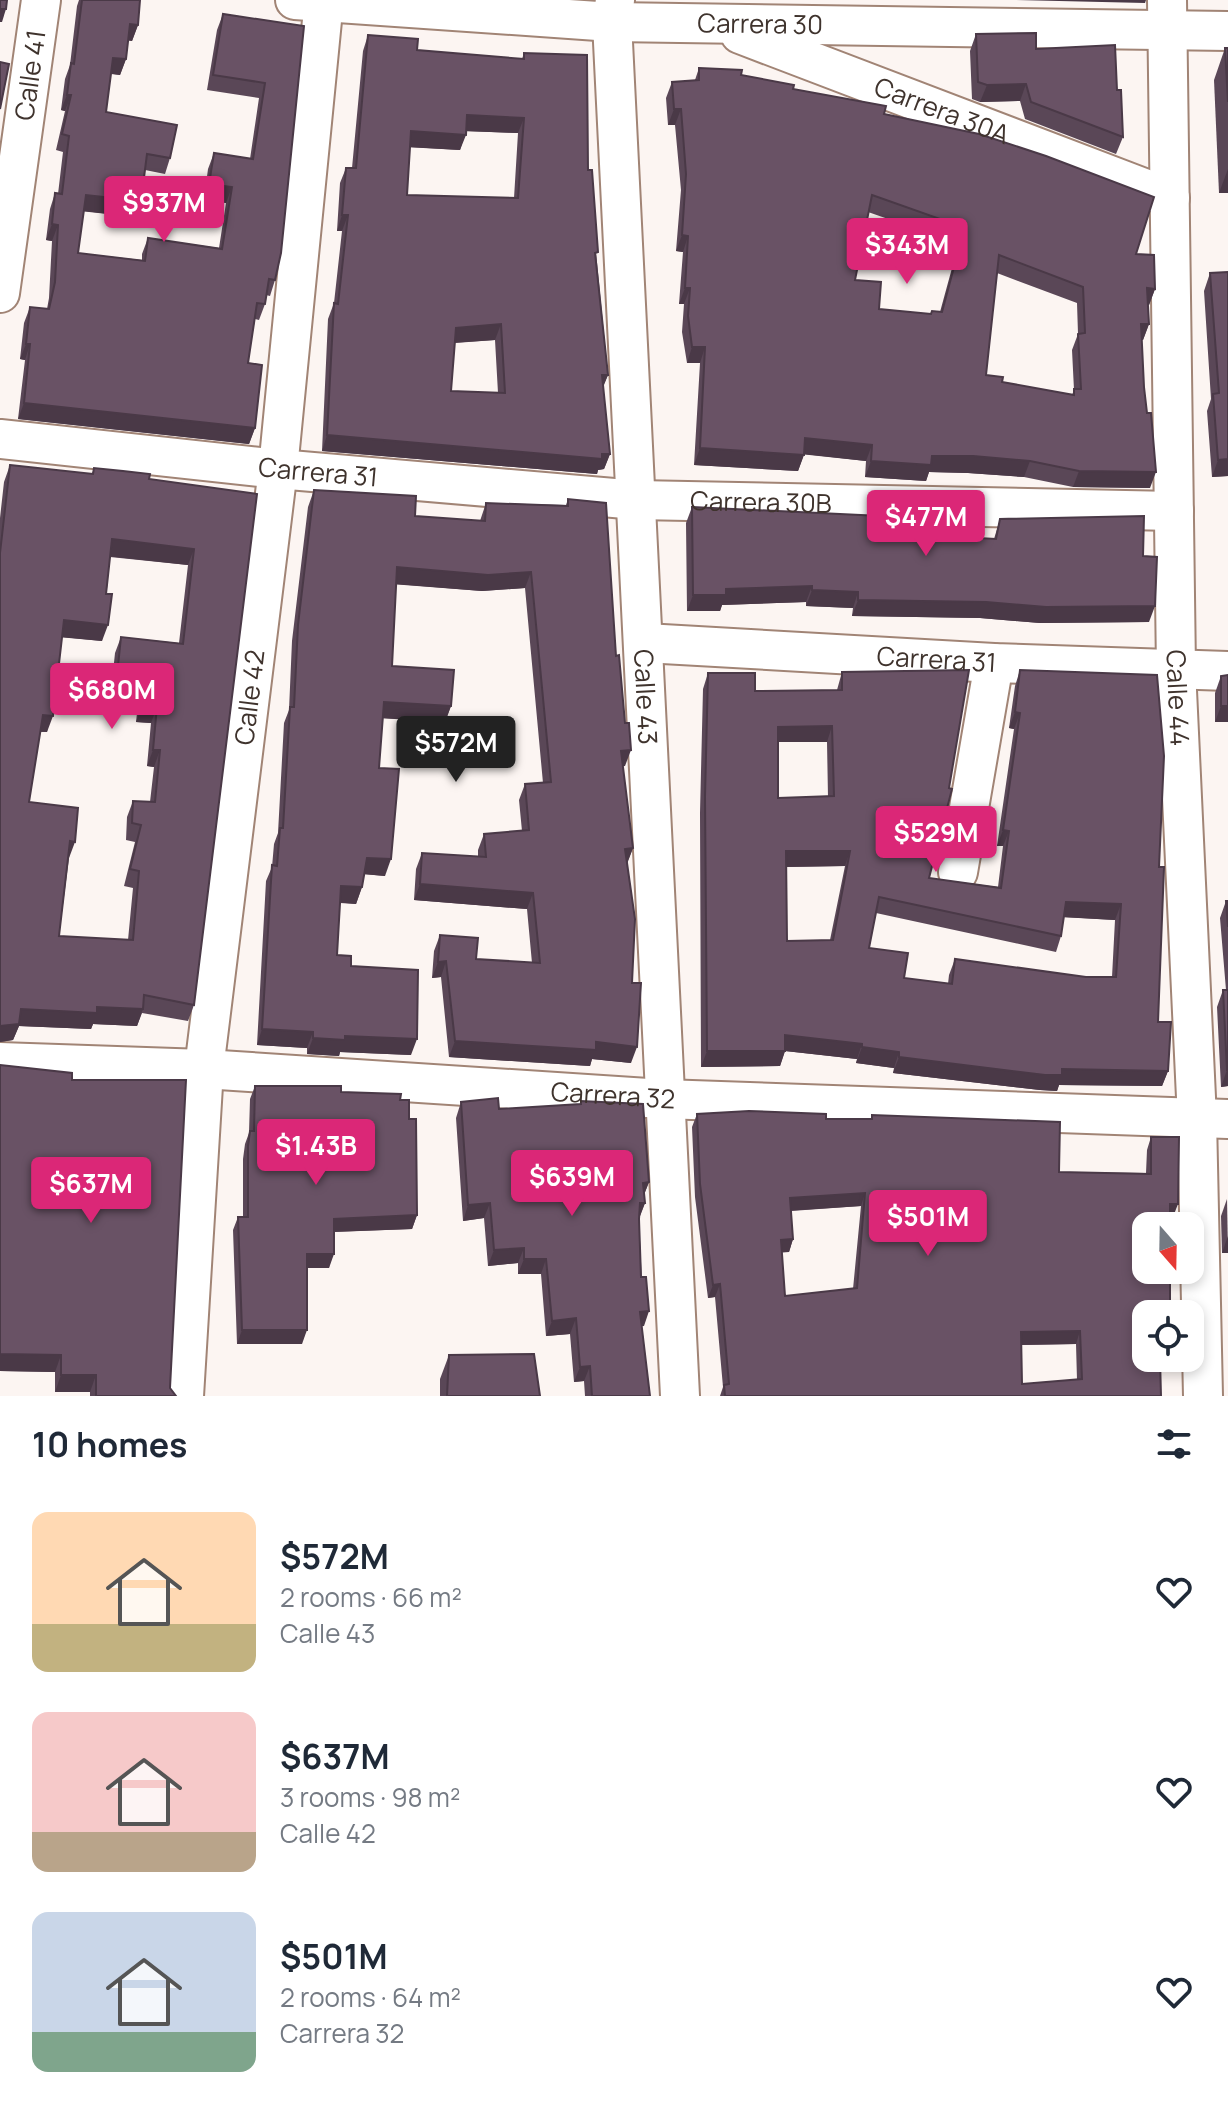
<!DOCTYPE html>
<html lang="en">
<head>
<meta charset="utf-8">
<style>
  body { margin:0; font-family:Manrope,sans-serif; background:#f6f6f7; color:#1f2937; height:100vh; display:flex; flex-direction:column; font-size:30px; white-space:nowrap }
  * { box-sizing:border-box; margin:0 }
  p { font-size:26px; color:#747a83 }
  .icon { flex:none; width:44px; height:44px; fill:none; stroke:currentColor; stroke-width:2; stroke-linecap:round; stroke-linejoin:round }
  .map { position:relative; height:1396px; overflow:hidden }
  .sheet { display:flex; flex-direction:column; background:#fff; flex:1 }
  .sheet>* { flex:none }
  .needle { width:52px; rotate:160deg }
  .tools { position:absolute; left:1132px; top:1212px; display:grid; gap:16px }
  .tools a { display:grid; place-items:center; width:72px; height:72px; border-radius:16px; background:#fff; box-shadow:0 4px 12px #0003; font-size:40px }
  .price { position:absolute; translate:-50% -68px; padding:0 18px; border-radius:8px; background:#db2777; color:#fff; font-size:26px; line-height:52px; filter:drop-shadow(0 2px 4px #0008) }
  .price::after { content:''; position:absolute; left:50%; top:48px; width:24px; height:18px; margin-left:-12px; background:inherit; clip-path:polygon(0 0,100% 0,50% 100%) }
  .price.on { background:#222; color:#fff }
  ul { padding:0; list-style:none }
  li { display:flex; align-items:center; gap:24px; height:200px; padding:0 32px }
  li span { display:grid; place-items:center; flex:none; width:224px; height:160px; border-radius:16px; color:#555 }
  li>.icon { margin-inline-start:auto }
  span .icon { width:96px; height:96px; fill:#fffc; stroke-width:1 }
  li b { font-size:34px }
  h2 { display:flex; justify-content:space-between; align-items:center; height:96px; padding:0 32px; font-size:34px }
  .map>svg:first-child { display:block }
</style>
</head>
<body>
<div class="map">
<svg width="1228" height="1396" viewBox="0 0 1228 1396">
  <rect width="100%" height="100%" fill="#fcf5f2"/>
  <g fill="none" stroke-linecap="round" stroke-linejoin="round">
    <defs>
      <g id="minor">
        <path id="s1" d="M295,0L612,22L1228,31"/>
        <path id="s2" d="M615,0L612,22L680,1396"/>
        <path id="s3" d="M1167,0L1176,669L1197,1119L1203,1396"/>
        <path id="s4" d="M740,34L1170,198"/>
        <path id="s5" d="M0,293L41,0"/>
        <path id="s6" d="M0,439L278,469L637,500L1174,511"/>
        <path id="s7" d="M645,643L994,663L1228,671"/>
        <path d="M958,872L994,663"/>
        <path id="s8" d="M0,1062L204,1069L663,1099L1228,1119"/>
        <path id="s9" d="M184,1396L204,1069L278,469L324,0"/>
      </g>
    </defs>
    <use href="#minor" stroke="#a18475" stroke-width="42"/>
    <use href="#minor" stroke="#fff" stroke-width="38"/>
  </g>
  <g fill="#5a4757" fill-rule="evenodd">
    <path d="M79,0H140L138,25L132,41L128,40L126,59L120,75L111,74L106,112L170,158L165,174L145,170L141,201L135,217L84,211L78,253L142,260V254L148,238L219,248L226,203L204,199L208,169L214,153L250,159L259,98L207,90L217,30L223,14L304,26L275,280L270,296L266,295L265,304L259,320L255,319L248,363L255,428L249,444L18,419L25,360L20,359L24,323L30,307L47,309L49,298L52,241L46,240L50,209L55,193L58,194L63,152L56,150L65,111L61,110L65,79L70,65L77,6Z"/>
    <path d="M976,34L1036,49L1117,90L1123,137L1116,154L1025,119L1020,101L980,102L972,99L970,51Z"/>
    <path d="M368,35L417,50L522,59L524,53L588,170L608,375L603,386L610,454L604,469L598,470L597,474L322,451L328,319L334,303L342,231H337L340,183L346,168H352L363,51ZM466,131L518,133L514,198L407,195L410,147L460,150ZM495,340L498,393L451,391L455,343Z"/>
    <path d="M1225,48H1228V193H1219L1214,80Z"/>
    <path d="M699,68L741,75L884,114L1136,254L1155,289L1149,305H1148L1149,324L1143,340H1141L1150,488L1073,487L1024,477L968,473L929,472L926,481L865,477L866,461L804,454L798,471L694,465L700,363H687L682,332L684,304H679L683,252L676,251L681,190L675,125H668L666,98L672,82L695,80ZM868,212L937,236L929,260L952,268L940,312L932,311L930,314L879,309L855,280ZM997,273L1077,303L1078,334L1072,350L1074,390L1072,395L1002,382L986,375Z"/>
    <path d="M1210,273L1228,476L1212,477L1207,411L1211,399L1204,291Z"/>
    <path d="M10,465L92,474L94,468L149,479L257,494L194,1005L188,1021L142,1013L137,1026L93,1024L91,1029L19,1026L13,1040L0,1042V518L4,482ZM110,557L188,565L179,643L121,637L115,653L112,682L140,686L136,722L151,723L147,766L154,767L150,802L133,801L127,817L126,840L135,842L124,886L133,888L128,940L59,936L69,858L29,802L40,732H47L62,637L102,641Z"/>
    <path d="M314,490L415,516L480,521L486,503L566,505L568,499L616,656L625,766H623L633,848L627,863L632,983L631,1063L592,1059L590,1066L449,1057L441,977L432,978L434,951L440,935L476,959L532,963L527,909L414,900L416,869L422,853L478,857V850L484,834L522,831L519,800L525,784L543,783L525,588L482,591L396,584L392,666L451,706L445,722L383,718L379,768L385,876L364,874L362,887L356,904L340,903L337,955L351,966L411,1055L340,1052L339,1056L307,1054V1048L257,1045L266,881L272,867L274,844L278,833L284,723L289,710L292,641L308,507Z"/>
    <path d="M692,507L942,536L994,539L1000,519L1143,556L1149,622L1040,623L980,618L852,616L853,608L806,606V602L722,605L720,611H687L686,523Z"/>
    <path d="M1020,670L1159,867L1158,1022L1168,1071L1162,1086L1059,1085L1057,1091L1040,1090L893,1073L894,1068L856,1063L857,1059L785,1051L780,1066L701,1067L700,813L703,689L708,673L755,691L837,690L842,672L929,878L998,887L1003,846H997L1014,729L1009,728L1015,686ZM778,742H827L828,797L778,798ZM845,866L830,940L787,941L786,867ZM876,913L1056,952L1061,936L1064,917L1115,920L1112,977H1086L955,959L949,975L948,984L904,978L869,948Z"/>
    <path d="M1221,676L1228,722H1215V693Z"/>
    <path d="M1226,901H1228V1086L1221,1087L1217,1007L1223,990H1226L1220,918Z"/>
    <path d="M0,1065L72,1080L170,1388L176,1396H90V1392H55V1372L0,1371Z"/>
    <path d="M255,1086L341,1092L400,1100L409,1119L417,1215L412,1229L334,1232L329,1268H307L302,1344H237L233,1230L238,1217H243V1159L245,1144L249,1133L250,1099Z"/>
    <path d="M581,1101L649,1182L644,1195L645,1203L639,1219L644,1326H642L650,1396H585L584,1381L574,1382L570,1334L546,1336L541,1274H518V1263L488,1266L484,1218L463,1221L456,1118L461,1102L499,1109L579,1105Z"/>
    <path d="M697,1114L826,1119H871L872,1115L1059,1172L1146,1173L1147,1150L1151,1137L1173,1217H1170V1306L1167,1314H1146L1161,1396H720L723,1387L715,1297L708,1298L695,1197L692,1127ZM861,1206L853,1289L785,1296L782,1252H789L793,1239L791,1211ZM1076,1344L1077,1380L1022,1384L1021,1345Z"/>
    <path d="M1227,1199L1228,1253H1222L1221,1216Z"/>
    <path d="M449,1355L540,1396H440V1379Z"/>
  </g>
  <g fill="#4a3947">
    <path d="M1016,0H1146L1145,3Z"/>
    <path d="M0,9H6L2,22H0Z"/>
    <path d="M130,24L138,25L132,41L124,40Z"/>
    <path d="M113,58L126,59L120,75L107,73Z"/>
    <path d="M1026,84L1020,101L980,102L987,85Z"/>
    <path d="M67,95H71L65,111L61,110Z"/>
    <path d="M674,109H681L675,125H668Z"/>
    <path d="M467,115L524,118L518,133L462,131Z"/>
    <path d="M411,131L466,135L460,150L405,147Z"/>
    <path d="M1228,169V193H1219Z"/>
    <path d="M209,184L232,187L226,203L204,199Z"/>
    <path d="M86,195L141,201L135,217L80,211Z"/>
    <path d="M342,215H348L342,231H337Z"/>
    <path d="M52,224L58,225L52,241L46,240Z"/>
    <path d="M682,235L688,236L683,252L676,251Z"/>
    <path d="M685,288H690L684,304H679Z"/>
    <path d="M1147,288L1155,289L1149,305L1141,304Z"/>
    <path d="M501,324L495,340L450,343L456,328Z"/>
    <path d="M1141,324H1149L1143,340H1135Z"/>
    <path d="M26,344H30L25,360L20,359Z"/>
    <path d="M692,347H705L700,363H687Z"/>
    <path d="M602,375H608L602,390Z"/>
    <path d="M24,403L255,428L249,444L18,419Z"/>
    <path d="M327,435L610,454L604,469L598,470L597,474L322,451Z"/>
    <path d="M805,438L872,445L866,461L800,454Z"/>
    <path d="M700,448L804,455L798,471L694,465Z"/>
    <path d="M932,456H973L1030,461L1024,477L968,473L929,472L926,481L865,477L871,461Z"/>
    <path d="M1228,459V476L1212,477L1218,460Z"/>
    <path d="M1079,471L1156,472L1150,488L1073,487Z"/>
    <path d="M112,539L194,549L188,565L106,556Z"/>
    <path d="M397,567L531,572L525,588L482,591L391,584Z"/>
    <path d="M812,586L806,602L722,605L720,611H687L693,595L726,589Z"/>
    <path d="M812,590L858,592L853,608L806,606Z"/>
    <path d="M858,600L986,602L1155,606L1149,622L1040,623L980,618L852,616Z"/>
    <path d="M64,620L108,625L102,641L58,637Z"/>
    <path d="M118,666L146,669L140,686L112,682Z"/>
    <path d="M384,702L451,706L445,722L378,718Z"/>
    <path d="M142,705L157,706L151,723L136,722Z"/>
    <path d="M1221,706H1228V722H1215Z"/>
    <path d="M1015,712L1020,713L1014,729L1009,728Z"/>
    <path d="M43,715L53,716L47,732L37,731Z"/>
    <path d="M832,726L827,742H772L778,727Z"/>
    <path d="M153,750H160L154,767L147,766Z"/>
    <path d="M631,750L625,766L615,767L621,751Z"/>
    <path d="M1003,830L1009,831L1003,846H997Z"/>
    <path d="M70,841L75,842L69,858H64Z"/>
    <path d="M633,848L627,864L625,849Z"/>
    <path d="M786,851H850L845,866L781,867Z"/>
    <path d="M367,858L391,859L385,876L362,874Z"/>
    <path d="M420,884L533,893L527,909L414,900Z"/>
    <path d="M341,886L362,887L356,904L335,902Z"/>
    <path d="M1066,902L1121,904L1115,920L1060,917Z"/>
    <path d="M446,961L441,977L432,978L438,962Z"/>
    <path d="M97,1007L143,1009L137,1026L93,1024L91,1029L19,1026L13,1040L0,1042V1026L21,1009Z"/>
    <path d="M262,1029L313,1032L307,1048L257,1045Z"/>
    <path d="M785,1035L862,1044L857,1059L785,1051L780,1066L701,1067L707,1051Z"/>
    <path d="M345,1036L417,1039L411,1055L340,1052L339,1056L307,1054L313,1038Z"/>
    <path d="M455,1041L596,1042L637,1047L631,1063L592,1059L590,1066L449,1057Z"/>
    <path d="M862,1047L899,1052L894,1068L856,1063Z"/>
    <path d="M899,1057L1062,1069L1168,1071L1162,1086L1059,1085L1057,1091L1040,1090L893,1073Z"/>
    <path d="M1227,1070H1228V1086L1221,1087Z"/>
    <path d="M649,1182L643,1197V1183Z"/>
    <path d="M865,1193L861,1206L785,1211L790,1198Z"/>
    <path d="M490,1203L484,1218L463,1221L468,1205Z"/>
    <path d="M640,1203H645L639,1218Z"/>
    <path d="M1170,1204H1178L1173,1217H1166Z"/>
    <path d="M417,1215L412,1229L329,1232L334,1219Z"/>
    <path d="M1228,1236V1253H1222Z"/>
    <path d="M793,1239L789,1252L776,1253L781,1240Z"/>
    <path d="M524,1248L518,1263L488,1266L494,1250Z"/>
    <path d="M307,1254H334L329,1268H302Z"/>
    <path d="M524,1259H546L541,1274H518Z"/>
    <path d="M720,1284L715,1297L708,1298L713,1285Z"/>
    <path d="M1157,1306H1170L1167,1314H1154Z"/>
    <path d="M649,1311L644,1326L634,1327L640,1312Z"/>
    <path d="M576,1318L570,1334L546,1336L552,1321Z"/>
    <path d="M242,1330H307L302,1344H237Z"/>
    <path d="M1080,1331L1076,1344L1016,1345L1021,1332Z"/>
    <path d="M0,1354L61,1355L55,1372L0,1371Z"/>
    <path d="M590,1366L584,1381L574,1382L580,1367Z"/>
    <path d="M61,1375H96L90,1392H55Z"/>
  </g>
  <g fill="#695265" stroke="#4a3947" stroke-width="2" fill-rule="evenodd">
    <path d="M0,0H7L6,9H0Z"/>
    <path d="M82,0H140L138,25L130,24L126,59L113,58L106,112L177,125L170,158L147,154L141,201L86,195L78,253L145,261L148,238L222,249L232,187L209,184L214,153L253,159L265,83L213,75L223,14L304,26L281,253L275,280L269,279L265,304L257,303L248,363L262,365L255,428L24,403L30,344H26L30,307L49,309L55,282L58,225L52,224L55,193L62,194L69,136L62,134L71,95H67L71,63L74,64Z"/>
    <path d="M1036,33V49L1115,45L1117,90H1121L1123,137L1031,102L1026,84L987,85L978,82L976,34Z"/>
    <path d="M368,35L418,39L417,50L524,59V53L587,55L588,170H592L598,252L595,253L608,375H602L610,454H602V459L327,435L334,303L338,304L348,215H342L346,168H356ZM467,115L524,118L518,198L407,195L411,131L466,135ZM501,324L505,393L451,391L456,328Z"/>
    <path d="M1225,48H1228V102Z"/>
    <path d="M0,62L9,64L0,109Z"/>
    <path d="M699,68L742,70L741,75L794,85L793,89L886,106L884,114L979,134L1046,156L1154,197L1136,254L1154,255L1155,289L1147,288L1149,324H1141L1144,387L1147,413H1151L1156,472L1079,471L1030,461L973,456H932L931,465L871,461L872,445L805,438L804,455L700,448L705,347H692L688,316L690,288H685L688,236L682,235L686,174L681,109H674L672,82L699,80ZM872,195L943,220L935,244L958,252L942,312L932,311L931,314L879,309L881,282L855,280ZM999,255L1083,287L1085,333L1078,334L1081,389H1074V395L1002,382L1003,377L986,375Z"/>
    <path d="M1228,272V459L1218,460L1213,394L1219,393L1210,273Z"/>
    <path d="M10,465L93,474L94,468L123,471L150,474L149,479L257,494L194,1005L144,995L143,1009L97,1007V1013L21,1009L19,1024L0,1026V553ZM112,539L194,549L183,644L121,637L118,666L146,669L142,705L157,706L153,750H160L155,802L133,801L132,823L141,825L130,869L139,871L133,940L59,936L70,841L75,842L78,808L29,802L43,715L53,716L64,620L108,625L112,594H106Z"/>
    <path d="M314,490L416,496L415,516L485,521L486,503L568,506V499L606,503L616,656L619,655L625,723H629L631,750L621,751L633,848L625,849L635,919L632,983H641L637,1047L596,1042V1050L455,1041L446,961L438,962L440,935L478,938L476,959L540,963L533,893L420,884L422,853L486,857L484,834L529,830L525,784L551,782L531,572L488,575L397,567L392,666L454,670L451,706L384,702L379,768L399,769L391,859L367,858L362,887L341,886L337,955L351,956V966L418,970L417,1039L345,1036V1040L313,1038V1032L262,1029L272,865L277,866L280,828H283L290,707H294L298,625Z"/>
    <path d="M692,507L943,519L942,536L996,539L1000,519L1144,516L1143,556L1157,557L1155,606L1046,607L986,602L858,600V592L812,590V586L726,589V595H693Z"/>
    <path d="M969,670L949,788L952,789L929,878L1001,888L1009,831L1003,830L1020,713L1015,712L1020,670L1157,675L1164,756L1159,867H1164L1158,1022H1171L1168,1071L1062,1069V1075H1045L899,1057V1052L862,1047V1044L785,1035V1051H707L705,797L708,673H755V691L842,690V672ZM832,726L834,796L778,798V727ZM786,851H850L833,940L787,941ZM879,897L1061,936L1066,902L1121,904L1116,977H1086L955,959L952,984L904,978L908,953L869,948Z"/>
    <path d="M1228,675V706H1221V676Z"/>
    <path d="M1226,901H1228V927Z"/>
    <path d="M1223,990H1228V1070H1227Z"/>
    <path d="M0,1065L72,1073V1080H186L170,1388L176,1396H96V1375H61V1355L0,1354Z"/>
    <path d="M255,1086H341V1092L401,1094L400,1100H409V1119H416L417,1215L334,1219V1254H307V1330H242L238,1217H248V1146L250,1131H254Z"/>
    <path d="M498,1098L499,1109L581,1104V1101L643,1104L649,1182L643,1183L645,1203H640L639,1219L641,1277H646L649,1311L640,1312L650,1396H592L590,1366L580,1367L576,1318L552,1321L546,1259H524V1248L494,1250L490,1203L468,1205L461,1102Z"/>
    <path d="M749,1111L826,1114V1119H872V1115L1060,1122L1059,1172L1151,1174V1137H1179L1178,1204H1170V1226H1146V1270H1170V1306H1157L1158,1314H1146V1358H1160L1161,1396H725L724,1385L729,1384L720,1284L713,1285L700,1184L697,1114ZM865,1193L857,1288L785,1296L781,1240L793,1239L790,1198ZM1080,1331L1082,1379L1022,1384L1021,1332Z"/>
    <path d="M534,1354L540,1396H447L449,1355Z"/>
  </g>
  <g text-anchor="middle" stroke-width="8" stroke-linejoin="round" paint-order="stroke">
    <g font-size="26" fill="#3f332d" stroke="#fcf5f2">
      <text dy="9" stroke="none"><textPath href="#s1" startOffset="466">Carrera 30</textPath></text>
      <text dy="9" stroke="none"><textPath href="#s5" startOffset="220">Calle 41</textPath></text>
      <text dy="9" stroke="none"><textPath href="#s4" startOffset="216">Carrera 30A</textPath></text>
      <text dy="9" stroke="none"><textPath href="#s6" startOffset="320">Carrera 31</textPath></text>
      <text dy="9" stroke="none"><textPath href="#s6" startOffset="764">Carrera 30B</textPath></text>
      <text dy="9" stroke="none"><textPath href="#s7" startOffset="292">Carrera 31</textPath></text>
      <text dy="9" stroke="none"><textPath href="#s9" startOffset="702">Calle 42</textPath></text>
      <text dy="9" stroke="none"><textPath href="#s2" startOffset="698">Calle 43</textPath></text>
      <text dy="9" stroke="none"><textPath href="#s3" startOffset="698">Calle 44</textPath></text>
      <text dy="9" stroke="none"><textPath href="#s8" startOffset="614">Carrera 32</textPath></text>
    </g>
  </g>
</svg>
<div class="tools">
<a><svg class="needle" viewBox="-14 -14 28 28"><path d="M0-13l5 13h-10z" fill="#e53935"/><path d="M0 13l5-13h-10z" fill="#747a83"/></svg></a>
<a><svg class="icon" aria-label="locate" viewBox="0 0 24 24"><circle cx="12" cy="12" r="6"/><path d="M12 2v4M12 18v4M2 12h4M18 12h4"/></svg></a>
</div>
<b class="price" style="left:164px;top:244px">$937M</b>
<b class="price" style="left:907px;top:286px">$343M</b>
<b class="price" style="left:926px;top:558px">$477M</b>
<b class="price" style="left:112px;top:731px">$680M</b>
<b class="price on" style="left:456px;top:784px">$572M</b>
<b class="price" style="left:936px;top:874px">$529M</b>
<b class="price" style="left:316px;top:1187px">$1.43B</b>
<b class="price" style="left:572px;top:1218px">$639M</b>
<b class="price" style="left:91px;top:1225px">$637M</b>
<b class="price" style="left:928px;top:1258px">$501M</b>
</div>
<section class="sheet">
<h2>10 homes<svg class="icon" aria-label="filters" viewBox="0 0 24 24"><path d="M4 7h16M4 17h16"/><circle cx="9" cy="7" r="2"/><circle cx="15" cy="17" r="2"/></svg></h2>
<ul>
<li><span style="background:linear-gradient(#ffd9b3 70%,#c2b280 0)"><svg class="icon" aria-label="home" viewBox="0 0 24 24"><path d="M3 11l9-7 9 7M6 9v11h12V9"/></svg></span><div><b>$572M</b><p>2 rooms · 66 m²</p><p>Calle 43</p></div><svg class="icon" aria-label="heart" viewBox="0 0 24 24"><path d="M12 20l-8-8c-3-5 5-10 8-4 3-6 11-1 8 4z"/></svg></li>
<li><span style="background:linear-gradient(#f6c9c9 75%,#b9a48a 0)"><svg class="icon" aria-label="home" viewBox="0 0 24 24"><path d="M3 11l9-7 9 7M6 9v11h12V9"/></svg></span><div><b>$637M</b><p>3 rooms · 98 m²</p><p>Calle 42</p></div><svg class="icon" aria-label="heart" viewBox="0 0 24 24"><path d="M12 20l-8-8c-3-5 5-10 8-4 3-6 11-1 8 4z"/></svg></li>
<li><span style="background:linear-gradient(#c9d6e8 75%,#7fa58c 0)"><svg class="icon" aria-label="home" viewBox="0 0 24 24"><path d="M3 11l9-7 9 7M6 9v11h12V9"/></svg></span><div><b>$501M</b><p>2 rooms · 64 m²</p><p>Carrera 32</p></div><svg class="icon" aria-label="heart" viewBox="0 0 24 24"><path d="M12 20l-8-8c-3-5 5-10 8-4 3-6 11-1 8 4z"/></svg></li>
</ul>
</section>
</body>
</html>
